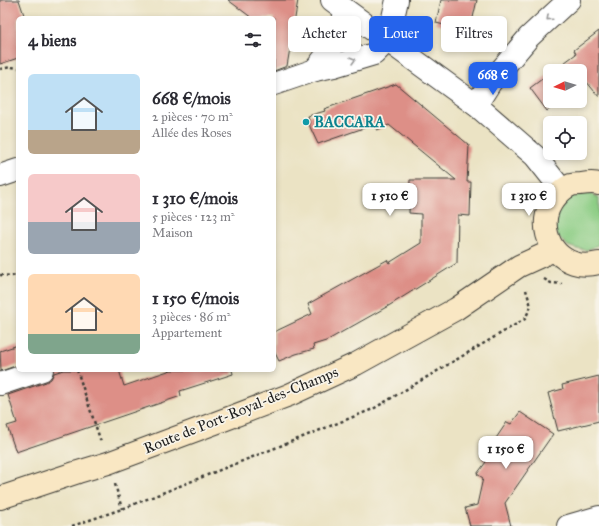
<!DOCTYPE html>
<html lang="fr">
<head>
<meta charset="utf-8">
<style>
  body { margin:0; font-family:"IM FELL Great Primer",serif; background:#f7f7f7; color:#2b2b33; height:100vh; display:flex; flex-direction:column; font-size:15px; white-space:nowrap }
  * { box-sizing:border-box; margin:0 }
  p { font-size:13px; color:#7c7c81 }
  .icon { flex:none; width:22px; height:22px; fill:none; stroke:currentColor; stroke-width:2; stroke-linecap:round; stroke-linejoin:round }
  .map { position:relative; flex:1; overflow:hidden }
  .sheet { position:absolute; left:16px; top:16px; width:260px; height:356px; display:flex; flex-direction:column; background:#fff; border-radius:6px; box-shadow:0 2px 6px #0003 }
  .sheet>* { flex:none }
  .banner { position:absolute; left:288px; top:16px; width:251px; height:36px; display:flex; gap:8px }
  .needle { width:26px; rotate:265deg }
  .fabs { position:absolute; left:543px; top:64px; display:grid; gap:8px }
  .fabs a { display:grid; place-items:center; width:44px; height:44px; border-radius:6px; background:#fff; box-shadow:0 2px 6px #0003; font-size:20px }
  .price { position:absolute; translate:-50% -34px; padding:0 9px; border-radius:8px; background:#fff; color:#222; font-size:13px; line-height:26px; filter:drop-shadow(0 1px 2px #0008) }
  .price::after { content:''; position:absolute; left:50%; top:24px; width:12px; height:9px; margin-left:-6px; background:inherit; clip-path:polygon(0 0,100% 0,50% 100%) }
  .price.current { background:#2563eb; color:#fff }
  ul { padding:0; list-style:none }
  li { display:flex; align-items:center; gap:12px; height:100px; padding:0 12px }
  li span { display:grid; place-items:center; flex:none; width:112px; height:80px; border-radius:6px; color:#555 }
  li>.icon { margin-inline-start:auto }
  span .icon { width:48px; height:48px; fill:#fffc; stroke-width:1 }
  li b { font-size:17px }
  h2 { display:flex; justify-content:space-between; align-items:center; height:48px; padding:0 12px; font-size:17px }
  .chip { padding:0 14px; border-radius:6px; background:#fff; box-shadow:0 2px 6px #0003; font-size:14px; line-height:36px }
  .chip.current { background:#2563eb; color:#fff }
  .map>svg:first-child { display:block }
</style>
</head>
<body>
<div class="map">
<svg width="599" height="526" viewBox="0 0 599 526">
  <rect width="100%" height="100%" fill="#f7f3e8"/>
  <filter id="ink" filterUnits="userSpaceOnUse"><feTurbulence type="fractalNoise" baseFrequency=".025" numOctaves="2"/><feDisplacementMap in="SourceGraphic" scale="8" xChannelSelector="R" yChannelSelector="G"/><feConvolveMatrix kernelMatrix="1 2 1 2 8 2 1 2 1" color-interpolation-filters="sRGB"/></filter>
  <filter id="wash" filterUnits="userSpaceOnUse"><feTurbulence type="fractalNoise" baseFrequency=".012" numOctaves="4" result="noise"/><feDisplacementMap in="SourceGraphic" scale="16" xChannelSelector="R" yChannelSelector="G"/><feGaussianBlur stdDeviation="0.9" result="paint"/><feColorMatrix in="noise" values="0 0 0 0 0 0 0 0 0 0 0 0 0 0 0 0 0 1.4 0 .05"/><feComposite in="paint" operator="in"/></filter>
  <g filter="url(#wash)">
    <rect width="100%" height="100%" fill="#ebe3c4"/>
    <path fill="#8ece86" stroke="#557551" d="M588,193L599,198V244L596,246L587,250L577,249L568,246L560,239L555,231L556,211L569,196Z"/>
    <g id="blocks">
      <g fill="#dd8f87">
        <path d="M0,0H19L25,18H18V58L0,64Z"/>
        <path d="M228,0H298L287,66L274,71V18H252Z"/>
        <path d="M441,0H477L470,31L436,23Z"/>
        <path d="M599,31V97L586,81L580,85V71H553L576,54L574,50Z"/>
        <path d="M550,73V101H560L547,111L530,88Z"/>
        <path d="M396,84L469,145L467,182H471L470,216L458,215L457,263L390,305L326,341L313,345L314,349L296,354L279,361L274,351V332L312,314L308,304L387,260L389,263L421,243V214L409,213L410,180H456L389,125L377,130L375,124L318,144L310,127L308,116L325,111L324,109Z"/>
        <path d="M18,345V365L1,371L0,351Z"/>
        <path d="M63,370H119L124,386L171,370H232L233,374L180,391L181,396L16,452L7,426L17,423L8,395L46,382L51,379L54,373Z"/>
        <path d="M599,376V421L558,431L548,393L563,389L562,385Z"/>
        <path d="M520,412L553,434L505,503L511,526H470L465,508L477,505L483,478L477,474L486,462L482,459L507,422L511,424Z"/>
      </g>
    </g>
  </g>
  <g filter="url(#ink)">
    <use href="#blocks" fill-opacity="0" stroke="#3b3a35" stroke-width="1"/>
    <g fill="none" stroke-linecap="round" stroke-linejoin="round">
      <defs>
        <g id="minor">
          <path d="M332,0L476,105L535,156L562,190"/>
          <path d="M388,40L397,0"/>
          <path d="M315,70L328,53L336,41L346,11"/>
          <path d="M274,84L315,70L334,66L374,54L388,40"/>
          <path d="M476,105L490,83L529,37L569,0"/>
          <path d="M0,176L18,170"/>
          <path d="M0,384L42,370"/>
          <path d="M568,526L599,517"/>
        </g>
        <g id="secondary">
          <path d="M599,184C593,182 587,183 581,184C578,184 574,184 571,185C566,187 561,191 557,196C536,218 546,254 574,263C583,266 591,265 599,263"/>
          <path d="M0,498L78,472L108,463L226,419L289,395L356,364L456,309L519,266L554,250"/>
        </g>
      </defs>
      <use href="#minor" stroke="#3b3a35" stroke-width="24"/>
      <use href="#secondary" stroke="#3b3a35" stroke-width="24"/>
      <g stroke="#3b3a35" stroke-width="2.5" stroke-dasharray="3 3" stroke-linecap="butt">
        <path d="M0,69L11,67L18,68"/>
        <path d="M0,275L12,276L18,274"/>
        <path d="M544,279L551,283L562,284"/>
        <path d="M77,370L101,442"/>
        <path d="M115,484L122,509"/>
        <path d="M72,526L122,509L373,409L525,319L531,306L526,290"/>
      </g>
      <use href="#minor" stroke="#fff" stroke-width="22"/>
      <use href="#secondary" stroke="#f9e7c3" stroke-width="22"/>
    </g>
    <defs><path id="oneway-chevron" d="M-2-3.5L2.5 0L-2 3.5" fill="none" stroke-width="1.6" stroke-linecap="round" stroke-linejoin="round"/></defs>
    <g stroke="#999">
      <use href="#oneway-chevron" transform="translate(549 18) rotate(138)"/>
      <use href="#oneway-chevron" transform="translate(353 60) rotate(-16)"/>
    </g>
  </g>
  <circle fill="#0f9aa8" stroke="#f7f3e8" stroke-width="1.5" cx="306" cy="122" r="4"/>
  <g text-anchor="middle" stroke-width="3.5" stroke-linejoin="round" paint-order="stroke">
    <g font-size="15" font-weight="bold" fill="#0d838f" stroke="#f7f3e8" text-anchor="start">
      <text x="314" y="127">BACCARA</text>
    </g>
    <g font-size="15" fill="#1c1c1c" stroke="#f7f3e8">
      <text transform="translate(241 410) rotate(-22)" y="5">Route de Port-Royal-des-Champs</text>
    </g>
  </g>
</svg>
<div class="fabs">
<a><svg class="needle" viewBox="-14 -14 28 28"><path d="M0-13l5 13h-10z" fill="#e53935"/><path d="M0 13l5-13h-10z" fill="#7c7c81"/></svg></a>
<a><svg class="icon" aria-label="locate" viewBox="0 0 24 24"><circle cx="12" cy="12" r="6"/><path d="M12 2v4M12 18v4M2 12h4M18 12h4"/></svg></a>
</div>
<b class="price current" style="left:493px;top:96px">668 €</b>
<b class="price" style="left:390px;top:217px">1 510 €</b>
<b class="price" style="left:529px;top:217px">1 310 €</b>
<b class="price" style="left:506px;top:470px">1 150 €</b>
<div class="banner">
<a class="chip">Acheter</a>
<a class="chip current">Louer</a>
<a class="chip">Filtres</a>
</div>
<section class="sheet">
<h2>4 biens<svg class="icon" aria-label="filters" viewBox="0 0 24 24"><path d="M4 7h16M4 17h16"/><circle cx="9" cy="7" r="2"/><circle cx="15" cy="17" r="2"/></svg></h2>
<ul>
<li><span style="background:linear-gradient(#bfe0f5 70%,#b9a48a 0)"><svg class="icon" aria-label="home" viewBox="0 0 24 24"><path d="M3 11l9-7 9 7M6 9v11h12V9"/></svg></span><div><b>668 €/mois</b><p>2 pièces · 70 m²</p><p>Allée des Roses</p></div></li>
<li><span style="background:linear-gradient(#f6c9c9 60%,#9aa5b1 0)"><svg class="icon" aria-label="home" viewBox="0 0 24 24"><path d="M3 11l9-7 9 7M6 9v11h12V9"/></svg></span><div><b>1 310 €/mois</b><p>5 pièces · 123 m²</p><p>Maison</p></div></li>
<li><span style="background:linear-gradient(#ffd9b3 75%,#7fa58c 0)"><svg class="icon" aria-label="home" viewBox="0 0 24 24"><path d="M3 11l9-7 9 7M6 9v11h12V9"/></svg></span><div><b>1 150 €/mois</b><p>3 pièces · 86 m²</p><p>Appartement</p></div></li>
</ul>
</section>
</div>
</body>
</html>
